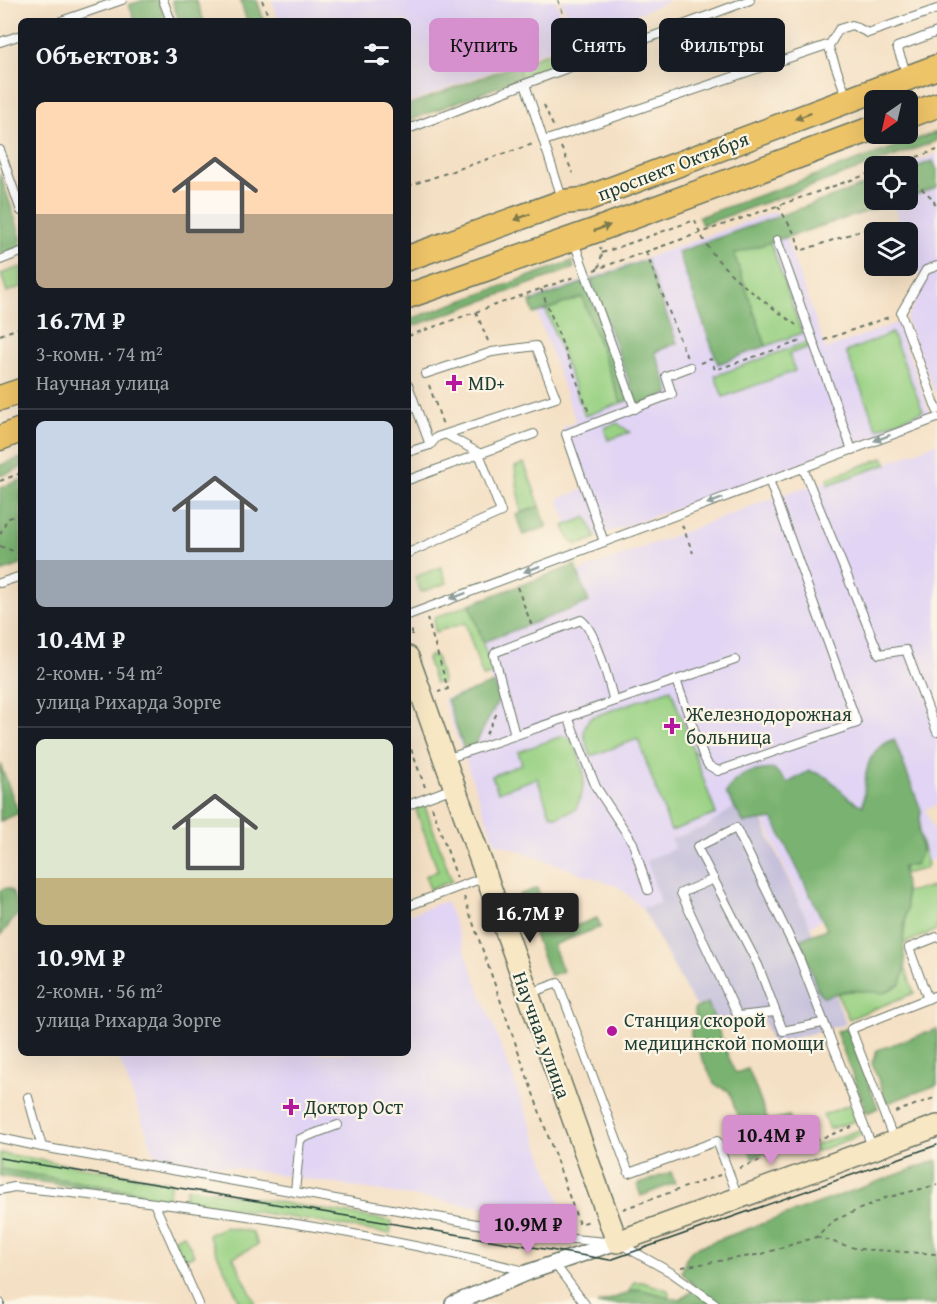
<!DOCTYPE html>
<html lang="ru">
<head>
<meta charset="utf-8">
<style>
  body { margin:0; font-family:"Gentium Book Plus",serif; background:#20242c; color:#f1f3f6; height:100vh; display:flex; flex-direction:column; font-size:22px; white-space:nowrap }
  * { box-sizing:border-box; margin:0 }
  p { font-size:20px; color:#9ea1a6 }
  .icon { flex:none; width:33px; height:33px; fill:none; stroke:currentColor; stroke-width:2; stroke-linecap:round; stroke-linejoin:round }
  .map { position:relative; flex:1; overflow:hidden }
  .panel { position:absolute; left:18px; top:18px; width:393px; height:1038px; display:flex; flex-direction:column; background:#171b24; border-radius:9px; box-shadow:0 6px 24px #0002 }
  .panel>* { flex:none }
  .top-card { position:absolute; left:429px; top:18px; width:417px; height:54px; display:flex; gap:12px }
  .needle { width:39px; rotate:214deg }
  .controls { position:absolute; left:864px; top:90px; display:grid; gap:12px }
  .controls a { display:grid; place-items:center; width:54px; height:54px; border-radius:9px; background:#171b24; box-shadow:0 6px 24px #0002; font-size:30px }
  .price { position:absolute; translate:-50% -51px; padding:0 14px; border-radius:6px; background:#d690ce; color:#111; font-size:20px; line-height:39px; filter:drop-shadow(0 2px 3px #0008) }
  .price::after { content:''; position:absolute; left:50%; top:36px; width:18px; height:14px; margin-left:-9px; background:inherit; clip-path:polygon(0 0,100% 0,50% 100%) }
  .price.current { background:#222; color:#fff }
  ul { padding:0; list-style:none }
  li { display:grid; align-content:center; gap:12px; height:318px; padding:0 18px }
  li+li { border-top:2px solid #363941 }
  li span { display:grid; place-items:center; height:186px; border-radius:9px; color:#555 }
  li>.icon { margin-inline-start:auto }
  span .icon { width:108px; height:108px; fill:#fffc; stroke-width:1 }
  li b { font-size:26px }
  h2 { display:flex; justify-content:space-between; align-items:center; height:72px; padding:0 18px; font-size:26px }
  .tag { padding:0 21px; border-radius:9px; background:#171b24; box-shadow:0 6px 24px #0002; font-size:21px; line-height:54px }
  .tag.current { background:#d690ce; color:#111 }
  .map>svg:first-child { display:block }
</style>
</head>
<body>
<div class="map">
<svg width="937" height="1304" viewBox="0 0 937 1304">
  <rect width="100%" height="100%" fill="#fcf5e5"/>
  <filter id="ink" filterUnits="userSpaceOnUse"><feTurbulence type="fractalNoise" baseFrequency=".0167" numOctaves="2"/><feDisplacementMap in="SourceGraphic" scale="12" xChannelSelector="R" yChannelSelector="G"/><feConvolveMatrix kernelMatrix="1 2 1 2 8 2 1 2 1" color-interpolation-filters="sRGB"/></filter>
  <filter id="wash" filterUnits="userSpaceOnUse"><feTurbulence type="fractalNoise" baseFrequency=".008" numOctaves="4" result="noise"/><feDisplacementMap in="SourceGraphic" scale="24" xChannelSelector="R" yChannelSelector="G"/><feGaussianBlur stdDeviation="1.35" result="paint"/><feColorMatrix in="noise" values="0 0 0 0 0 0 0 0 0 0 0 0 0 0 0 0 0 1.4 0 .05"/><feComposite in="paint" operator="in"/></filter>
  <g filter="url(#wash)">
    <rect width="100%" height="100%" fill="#f4e0c4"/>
    <g fill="#e1d4f4">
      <path d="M272,0H556L572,41L408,103V21H279Z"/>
      <path d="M561,0H672L576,38Z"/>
      <path d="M937,154V398L906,320L923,287L908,245V232H903L891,200H908V166H902Z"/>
      <path d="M776,211L826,349L897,323L931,417L579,543L573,541L558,499L585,489L562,428L576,422L532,299Z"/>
      <path d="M937,443V805L925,809L937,839V857L810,926L753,794L706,827L671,839L675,849L660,903L642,908L619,887L495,842L443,699L493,685L468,614L786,493L890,462Z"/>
      <path d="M446,901L562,1207L549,1218L155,1155L117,1053H408V915Z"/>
    </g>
    <path fill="#c5c0db" d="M753,794L769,837L810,926L846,1024L772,1044L761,1014L722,1022L694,1004L642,908L660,903L647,860L674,849L671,839L706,827Z"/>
    <g fill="#99d183" stroke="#5c875c" stroke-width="1.5">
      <path d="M571,44L573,47L551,67L521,78L518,64Z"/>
      <path d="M770,241L802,333L766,346L733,254Z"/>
      <path d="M21,267V287L7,292L1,274Z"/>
      <path d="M582,297L621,403L585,416L546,310Z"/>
      <path d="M892,333L923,411L877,429L846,352Z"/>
      <path d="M807,342L809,347L789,354L795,371L723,397L715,376Z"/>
      <path d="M617,423L630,432L608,440L604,428Z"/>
      <path d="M883,458L887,464L828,485V478Z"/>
      <path d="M524,463L540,506L521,513L515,467Z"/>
      <path d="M587,517L596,538L578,545L570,541L564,526Z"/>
      <path d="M441,567L447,583L421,592L415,577Z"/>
      <path d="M470,604L493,674L483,677L465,623L435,632L434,618Z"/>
      <path d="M429,656H436L443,683H435L427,659Z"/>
      <path d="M671,689L716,814L671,831L638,739L591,756C586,741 579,731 590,718Z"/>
      <path d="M562,736L571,738C585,767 589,778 576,809L557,817L550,814L537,778L498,792L492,776L522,764L518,752Z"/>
      <path d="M424,804L452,881L430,889L425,876L438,871L415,807Z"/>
      <path d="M919,833L928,865L924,869L903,874V867L916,864L922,850Z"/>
      <path d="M932,887L937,889V930L903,944L907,908L905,892Z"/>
      <path d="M905,967L914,993L849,1019L837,993C864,986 873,999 901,984Z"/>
      <path d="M849,1105L855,1121L829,1129L823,1115Z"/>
      <path d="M766,1116L769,1121L789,1116L798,1141L773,1150Z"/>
      <path d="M859,1130L861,1135L815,1152L813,1146Z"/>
      <path d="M0,1153L171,1182L168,1199L0,1169Z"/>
      <path d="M187,1187L392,1221L390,1234L184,1200Z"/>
      <path d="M224,1227L252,1232L258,1245L233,1257L256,1304H241L208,1235Z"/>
      <path d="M184,1234L194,1255L182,1260L173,1239Z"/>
      <path d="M634,1282H642L668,1290L670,1297L639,1289L629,1291Z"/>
    </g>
    <g fill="#7ab371" stroke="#4c7852" stroke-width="1.5">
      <path d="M144,0H158L166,21H135L129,5Z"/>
      <path d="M172,0H196L204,21H179Z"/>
      <path d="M240,0H257L264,21H247Z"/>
      <path d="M518,64L521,78L408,121V105Z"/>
      <path d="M937,132V141L702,225L699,217Z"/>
      <path d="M933,161L937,170V187L908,198V170Z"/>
      <path d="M0,173L21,237V248L0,255Z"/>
      <path d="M874,182V200H903L734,254L766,346L718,364L678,252Z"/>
      <path d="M646,260L677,343L655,352L670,393L638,405L591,280Z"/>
      <path d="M572,261L574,268L408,328V320Z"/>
      <path d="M585,282L629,400L621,403L582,297L534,314L530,302Z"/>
      <path d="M21,458V468L0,476V465Z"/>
      <path d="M21,480V565L0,572V488Z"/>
      <path d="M540,506L547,527L523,535L516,515Z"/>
      <path d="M575,565L589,602L483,642L470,604Z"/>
      <path d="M494,683L499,699L475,745L464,749L447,700Z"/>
      <path d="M894,739L921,810L919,833L922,850L916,864L903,867L907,908L903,933L905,967L901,984L884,993L848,990L824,997L817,988L801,939L827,929L773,819L744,823L726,793C736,773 753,770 774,769L788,783L809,771C839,777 836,795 863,806C866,777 862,752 894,739Z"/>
      <path d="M0,764L19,813L0,821Z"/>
      <path d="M7,888L12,891L19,912L0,936V890Z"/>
      <path d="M537,888L554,934L597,918L601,927L553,945L563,971L550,976L519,895Z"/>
      <path d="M708,1003L734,1071L737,1073L747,1069L750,1073L766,1116L773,1150L752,1158L729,1091L715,1085L691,1035V1030L698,1026L694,1009Z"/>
      <path d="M847,1028L878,1108L867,1113L836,1032Z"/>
      <path d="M937,1029V1085L887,1103L872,1063L877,1050Z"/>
      <path d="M937,1160V1304H597L639,1289L680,1300L696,1288L682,1272L686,1258L693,1249Z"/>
      <path d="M0,1169L140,1192L135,1195L0,1176Z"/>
      <path d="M671,1172L675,1183L641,1196L637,1185Z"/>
    </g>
  </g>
  <g filter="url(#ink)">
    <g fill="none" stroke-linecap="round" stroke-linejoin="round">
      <defs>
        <g id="lane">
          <path d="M163,0L171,21"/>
          <path d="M61,21L122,0"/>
          <path d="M0,42L21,35"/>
          <path d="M828,45L847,98"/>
          <path d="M907,75L897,47L937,32"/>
          <path d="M408,129L525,84"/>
          <path d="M544,141L830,44L839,29L852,25L868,33L937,9"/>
          <path d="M0,150L21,211"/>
          <path d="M563,201L525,84L750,0"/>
          <path d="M777,240L852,450"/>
          <path d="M574,242L635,409"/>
          <path d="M0,260L21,252"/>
          <path d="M937,266L926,270L901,313L937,410"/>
          <path d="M408,385L430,445"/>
          <path d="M408,452L430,445L437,437L556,398L536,346L492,352L425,374"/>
          <path d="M803,468L879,654L906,650L937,732"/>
          <path d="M408,480L534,434"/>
          <path d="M604,542L566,434L672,394L666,376L690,367"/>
          <path d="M408,553L501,512L479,453L447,435"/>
          <path d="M0,583L21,576"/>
          <path d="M408,615L937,418"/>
          <path d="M676,680L703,755L708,765L718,771L857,723L769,480"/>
          <path d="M568,717L596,787L633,843L648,890"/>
          <path d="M515,735L494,655L496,652L581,620C597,632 608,681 614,701"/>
          <path d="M446,759L735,660"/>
          <path d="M408,805L453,788"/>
          <path d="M714,879L681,893L738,1016L775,1012"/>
          <path d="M408,906L485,877"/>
          <path d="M530,993L558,983L629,1173L717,1141L738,1197"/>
          <path d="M928,999L909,948L937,937"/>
          <path d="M822,1023L783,1031L758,965L697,847L736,828L798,955L873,1149"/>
          <path d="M28,1097L42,1147L550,1237L607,1242"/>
          <path d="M0,1138L42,1147"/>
          <path d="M894,1140L851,1029L937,995"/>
          <path d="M0,1190L14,1187C186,1204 358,1229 525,1271"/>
          <path d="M295,1192L300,1139L338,1125"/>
          <path d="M154,1203L199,1304"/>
          <path d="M622,1245L672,1273L716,1304"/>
          <path d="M554,1263L585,1304"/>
          <path d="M0,1303V1304"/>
        </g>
        <path id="street" d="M453,1304L529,1272L617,1242"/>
        <path id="secondary" d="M408,657L617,1242L937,1126"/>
        <g id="primary">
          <path d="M908,116L937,105"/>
          <path d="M408,258L563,202L583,200L937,67"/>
          <path d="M408,296L594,231L874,128"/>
          <path d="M0,398L21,391"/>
          <path d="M0,438L21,430"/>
        </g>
      </defs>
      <use href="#lane" stroke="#6a7666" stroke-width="10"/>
      <use href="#street" stroke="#6a7666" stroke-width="18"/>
      <use href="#secondary" stroke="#6a7666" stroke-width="24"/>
      <use href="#primary" stroke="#6a7666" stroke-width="27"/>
      <g stroke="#6a7666" stroke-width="2" stroke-dasharray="4.5 4.5" stroke-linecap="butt">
        <path d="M262,0L270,21"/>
        <path d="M558,0L576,48L568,56"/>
        <path d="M544,105L554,128"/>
        <path d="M561,147L573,173"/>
        <path d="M891,166L937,150"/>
        <path d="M908,176L933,199L937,209"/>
        <path d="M408,186L533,144"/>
        <path d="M778,206L796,236L800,251L881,224L888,232"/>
        <path d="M646,252L687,358"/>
        <path d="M602,253L695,220C710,267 758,296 796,325"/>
        <path d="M908,259L915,269"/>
        <path d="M599,268L602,253L600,247"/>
        <path d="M594,270L874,172"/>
        <path d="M541,289L590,415"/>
        <path d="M476,312L488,341"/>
        <path d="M0,335L21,327"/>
        <path d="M408,336L574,277"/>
        <path d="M824,340L892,316"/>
        <path d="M700,363L711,359L715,370L801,341"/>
        <path d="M429,385L443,425"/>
        <path d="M0,481L21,473"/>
        <path d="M682,525L693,553"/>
        <path d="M0,534L7,519L21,513"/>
        <path d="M0,546L21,554"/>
        <path d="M517,587L532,626"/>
        <path d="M427,618L448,689L438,692"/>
        <path d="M412,635V626"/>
        <path d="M486,734L497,713"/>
        <path d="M408,741L425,787"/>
        <path d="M432,807L457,878"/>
        <path d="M464,897L579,1224L590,1221"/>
        <path d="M895,1112L937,1097"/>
        <path d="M739,1168L852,1127"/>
        <path d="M623,1209L720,1175"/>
        <path d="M816,1237L858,1249L937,1254"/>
        <path d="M682,1267L762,1254L816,1237L833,1221L885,1198L937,1185"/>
      </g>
      <use href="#lane" stroke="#fff" stroke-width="8"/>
      <use href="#street" stroke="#fff" stroke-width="15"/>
      <use href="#secondary" stroke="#f8e7c3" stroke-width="21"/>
      <use href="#primary" stroke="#eec469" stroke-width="24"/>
      <path stroke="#1f3d34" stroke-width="1.5" d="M0,1158L610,1260L937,1145"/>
    </g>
    <defs><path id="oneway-solid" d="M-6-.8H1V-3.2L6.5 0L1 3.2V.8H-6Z" transform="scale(1.5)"/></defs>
    <g fill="#7c7a4c">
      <use href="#oneway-solid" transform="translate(803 116) rotate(159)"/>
      <use href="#oneway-solid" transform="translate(522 217) rotate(160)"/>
      <use href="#oneway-solid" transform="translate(602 228) rotate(-20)"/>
    </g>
    <g fill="#8f9e9a">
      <use href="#oneway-solid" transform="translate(882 438) rotate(160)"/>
      <use href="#oneway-solid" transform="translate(715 501) rotate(160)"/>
      <use href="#oneway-solid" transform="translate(532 569) rotate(160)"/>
      <use href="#oneway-solid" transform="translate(458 596) rotate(160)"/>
    </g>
  </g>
  <g fill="#b5179e" stroke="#fcf5e5" stroke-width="2">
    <path d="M451 374h6v6h6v6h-6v6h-6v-6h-6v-6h6z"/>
    <path d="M669 717h6v6h6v6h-6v6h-6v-6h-6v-6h6z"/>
    <circle cx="612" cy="1031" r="6"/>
    <path d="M288 1098h6v6h6v6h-6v6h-6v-6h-6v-6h6z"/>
  </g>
  <g text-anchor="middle" stroke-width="4.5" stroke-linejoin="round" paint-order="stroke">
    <g font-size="20" fill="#1f3d34" stroke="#fcf5e5">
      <text transform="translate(673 166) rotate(-21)" y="7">проспект Октября</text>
      <text transform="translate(542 1035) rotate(70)" y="7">Научная улица</text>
    </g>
    <g font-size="20" fill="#1f3d34" stroke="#fcf5e5" text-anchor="start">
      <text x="468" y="390">MD+</text>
      <text x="686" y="721">Железнодорожная<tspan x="686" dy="23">больница</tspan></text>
      <text x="624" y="1027">Станция скорой<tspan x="624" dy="23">медицинской помощи</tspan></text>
      <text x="304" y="1114">Доктор Ост</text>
    </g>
  </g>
</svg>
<div class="controls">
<a><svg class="needle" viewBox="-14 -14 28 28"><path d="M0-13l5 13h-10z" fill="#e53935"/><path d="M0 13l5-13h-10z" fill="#9ea1a6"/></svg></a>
<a><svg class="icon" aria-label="locate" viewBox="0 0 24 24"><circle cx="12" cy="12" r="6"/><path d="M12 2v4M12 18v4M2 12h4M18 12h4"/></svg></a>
<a><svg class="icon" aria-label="layers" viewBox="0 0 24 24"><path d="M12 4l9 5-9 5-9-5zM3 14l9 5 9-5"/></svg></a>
</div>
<b class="price current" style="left:530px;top:944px">16.7M ₽</b>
<b class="price" style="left:771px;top:1166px">10.4M ₽</b>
<b class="price" style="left:528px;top:1255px">10.9M ₽</b>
<div class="top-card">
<a class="tag current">Купить</a>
<a class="tag">Снять</a>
<a class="tag">Фильтры</a>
</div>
<section class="panel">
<h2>Объектов: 3<svg class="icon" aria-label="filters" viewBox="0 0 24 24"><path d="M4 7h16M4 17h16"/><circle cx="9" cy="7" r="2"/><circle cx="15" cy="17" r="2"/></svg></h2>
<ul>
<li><span style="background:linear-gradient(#ffd9b3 60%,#b9a48a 0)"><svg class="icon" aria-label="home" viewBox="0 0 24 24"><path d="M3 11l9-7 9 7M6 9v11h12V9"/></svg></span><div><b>16.7M ₽</b><p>3-комн. · 74 m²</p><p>Научная улица</p></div></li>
<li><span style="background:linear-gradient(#c9d6e8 75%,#9aa5b1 0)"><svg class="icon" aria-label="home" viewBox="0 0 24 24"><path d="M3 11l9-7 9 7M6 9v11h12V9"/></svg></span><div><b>10.4M ₽</b><p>2-комн. · 54 m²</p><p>улица Рихарда Зорге</p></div></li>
<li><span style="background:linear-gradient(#dfe7d0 75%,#c2b280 0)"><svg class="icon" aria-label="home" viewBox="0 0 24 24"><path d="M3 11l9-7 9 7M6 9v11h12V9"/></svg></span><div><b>10.9M ₽</b><p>2-комн. · 56 m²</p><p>улица Рихарда Зорге</p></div></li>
</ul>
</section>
</div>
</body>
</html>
